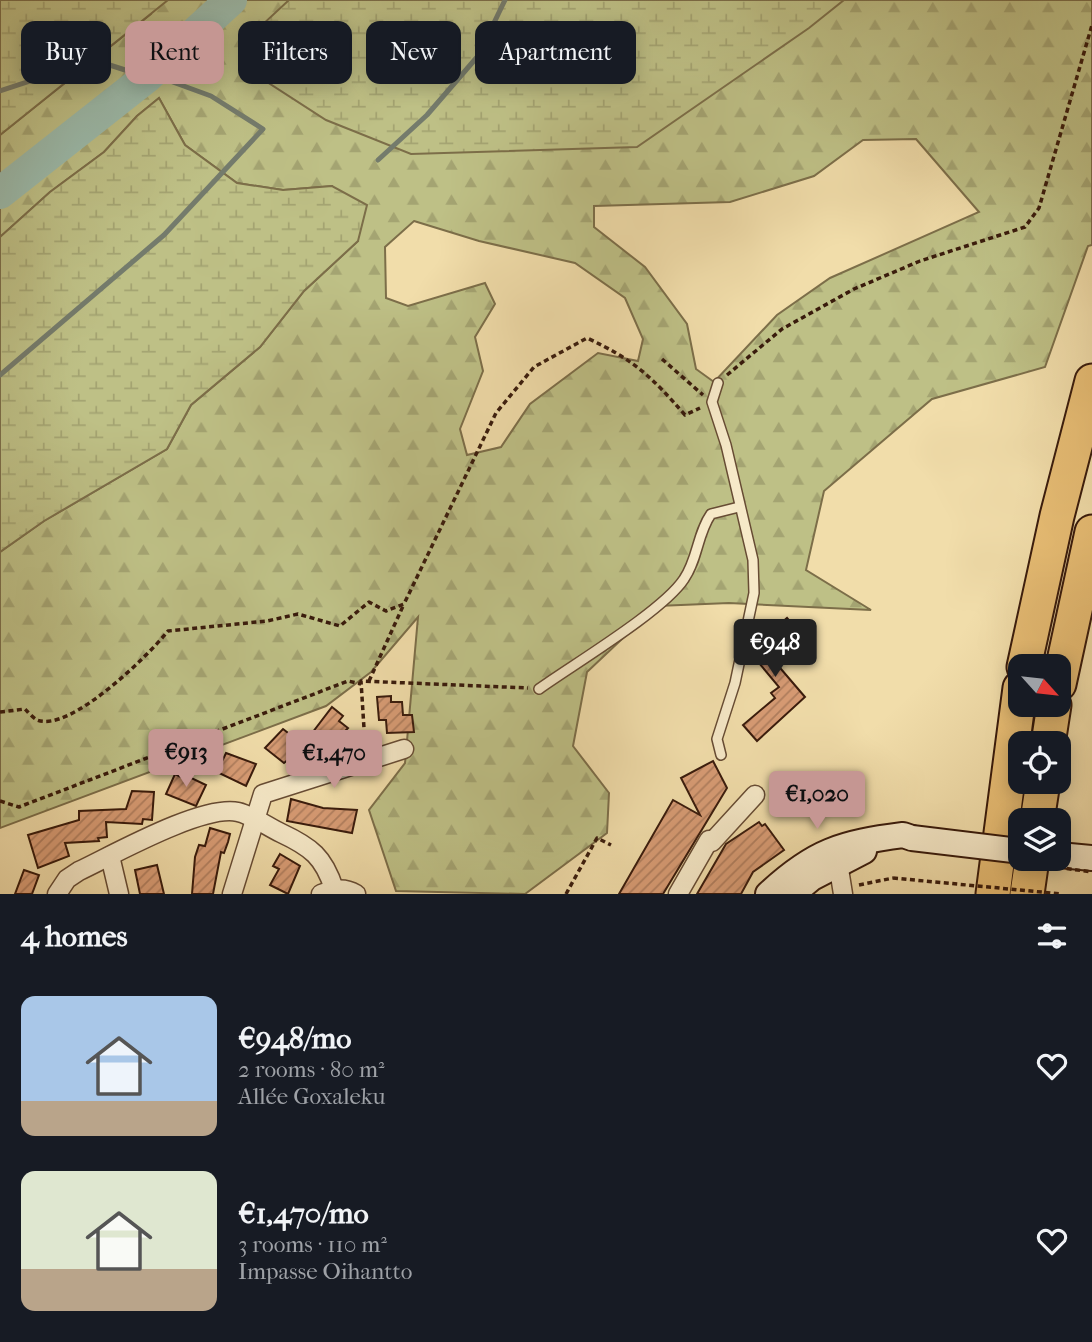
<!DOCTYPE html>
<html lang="en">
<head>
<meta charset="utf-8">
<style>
  body { margin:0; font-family:"IM FELL French Canon",serif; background:#20242c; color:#f1f3f6; height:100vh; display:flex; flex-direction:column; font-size:26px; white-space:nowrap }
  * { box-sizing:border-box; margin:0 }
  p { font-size:23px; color:#9ea1a6 }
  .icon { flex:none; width:38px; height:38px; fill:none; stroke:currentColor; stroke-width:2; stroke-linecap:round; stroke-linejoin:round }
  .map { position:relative; height:894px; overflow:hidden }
  .drawer { display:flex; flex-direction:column; background:#171b24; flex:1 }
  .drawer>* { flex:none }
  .banner { position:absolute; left:21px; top:21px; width:700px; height:63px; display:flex; gap:14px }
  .needle { width:46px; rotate:117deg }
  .buttons { position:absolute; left:1008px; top:654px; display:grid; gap:14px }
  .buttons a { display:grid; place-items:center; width:63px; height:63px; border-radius:14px; background:#171b24; box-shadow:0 4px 18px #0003; font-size:35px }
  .price { position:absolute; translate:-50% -60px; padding:0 16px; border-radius:7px; background:#c59692; color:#111; font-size:23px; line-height:46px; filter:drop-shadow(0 2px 4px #0008) }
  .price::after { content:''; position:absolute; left:50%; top:42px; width:21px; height:16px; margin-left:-10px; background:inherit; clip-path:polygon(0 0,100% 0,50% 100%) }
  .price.on { background:#222; color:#fff }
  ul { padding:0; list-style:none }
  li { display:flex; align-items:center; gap:21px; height:175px; padding:0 21px }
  li span { display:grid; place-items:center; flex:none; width:196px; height:140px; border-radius:14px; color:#555 }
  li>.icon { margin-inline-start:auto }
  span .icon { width:84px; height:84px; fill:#fffc; stroke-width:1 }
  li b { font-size:30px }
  h2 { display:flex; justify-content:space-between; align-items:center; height:84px; padding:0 21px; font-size:30px }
  .tag { padding:0 24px; border-radius:14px; background:#171b24; box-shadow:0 4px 18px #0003; font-size:24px; line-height:63px }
  .tag.on { background:#c59692; color:#111 }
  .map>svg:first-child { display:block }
</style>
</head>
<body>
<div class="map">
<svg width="1092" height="894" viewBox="0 0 1092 894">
  <defs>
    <pattern id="forest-firs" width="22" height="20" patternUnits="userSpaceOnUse" patternTransform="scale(1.75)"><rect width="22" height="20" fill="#bec086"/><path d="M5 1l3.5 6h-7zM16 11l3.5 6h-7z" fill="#a4a472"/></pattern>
    <pattern id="wetland-marsh" width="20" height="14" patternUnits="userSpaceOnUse" patternTransform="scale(1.75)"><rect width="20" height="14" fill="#bec086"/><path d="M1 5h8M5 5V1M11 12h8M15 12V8" fill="none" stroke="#a4a472"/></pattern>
    <pattern id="building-hatch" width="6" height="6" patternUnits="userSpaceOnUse" patternTransform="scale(1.75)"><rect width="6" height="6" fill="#d89c75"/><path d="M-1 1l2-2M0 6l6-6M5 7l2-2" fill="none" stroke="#b07e5e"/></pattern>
  </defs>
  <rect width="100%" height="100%" fill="#f1ddaa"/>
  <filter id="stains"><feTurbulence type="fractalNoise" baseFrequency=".00286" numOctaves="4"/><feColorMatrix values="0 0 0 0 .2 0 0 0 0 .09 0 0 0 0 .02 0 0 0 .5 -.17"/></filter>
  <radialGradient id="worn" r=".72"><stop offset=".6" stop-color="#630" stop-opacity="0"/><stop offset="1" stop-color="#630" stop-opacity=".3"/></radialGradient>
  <path fill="url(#forest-firs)" stroke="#7c6e49" stroke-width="2" fill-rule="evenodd" d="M145,0H1092V245L1088,246L1045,367L932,399L824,491L806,570L871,610L729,603L657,606L587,672L573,746L609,793L607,833L525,894L396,891L369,810L405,763L418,617L371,672L326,706L0,828V552L44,521L167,449L191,405L260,347L304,291L358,241L332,186L283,190L237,183L185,145L159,98L137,116L104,152L50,192L0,237V135L151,14ZM916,139L979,212L830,278L777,315L714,382L696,369L687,324L645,267L594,227V206L730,202L814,176L863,140ZM414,221L479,241L575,263L625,298L643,339L638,361L598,353L530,404L501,447L467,455L460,429L483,371L475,337L495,304L485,283L408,306L386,298L385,247Z"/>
  <g fill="url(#wetland-marsh)" stroke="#7c6e49" stroke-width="2">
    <path d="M0,0H168L0,135Z"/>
    <path d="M289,0H844L809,28L637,147L411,154L326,120L261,78L247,39Z"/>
    <path d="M159,98L185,145L237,183L283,190L332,186L367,205L358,241L304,291L260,347L191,405L167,449L44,521L0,552V237L50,192L104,152L137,116Z"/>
  </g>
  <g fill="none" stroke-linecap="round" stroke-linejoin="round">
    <g stroke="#747b6c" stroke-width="5">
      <path d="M0,91L94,60L147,77"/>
      <path d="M378,160L427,115L478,56L505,0"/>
      <path d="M0,375L164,235L263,129L211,96L170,81L155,70"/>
    </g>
    <path stroke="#9bbbac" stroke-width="32" d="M0,193L147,77L231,0"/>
  </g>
  <g fill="url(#building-hatch)" stroke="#391b0c" stroke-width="2">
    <path d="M787,618L803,637L775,662L805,697L757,741L743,725L775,698L771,693L779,687L749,651Z"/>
    <path d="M391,696V702H402L403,715H412L414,732L387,733L386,720H379L377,697Z"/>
    <path d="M332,707L343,716L339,721L348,728L323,754L306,741Z"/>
    <path d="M283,729L301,743V749L284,763L265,748Z"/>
    <path d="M226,753L256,764L246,786L217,772Z"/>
    <path d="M713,761L727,788L663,894H619L673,800L700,815L681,778Z"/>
    <path d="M175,774L181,777L183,774L206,785L196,806L166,794Z"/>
    <path d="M132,791L154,792L152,820L143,819L142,824L106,822L107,837L98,838L99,841L65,843L69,856L38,868L28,835L79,820V811L126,809Z"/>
    <path d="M291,799L323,808L357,810L352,833L287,821Z"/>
    <path d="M759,822L762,826L765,824L784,850L753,872L741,894H697L726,844Z"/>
    <path d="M210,828L230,834L228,842L224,853L221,852L213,894H192L195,857L199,845L205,846Z"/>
    <path d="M280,854L300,866L288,894L270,885L279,869L273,866Z"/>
    <path d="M157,865L164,894H140L135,870Z"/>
    <path d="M24,870L39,875L32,894H15Z"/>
  </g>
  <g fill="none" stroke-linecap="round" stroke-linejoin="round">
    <defs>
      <g id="lane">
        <path d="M718,383L712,402L726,445L753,560L754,593L735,683L717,739L721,755"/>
        <path d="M539,689C574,664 663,611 684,579C698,559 697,534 711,514L739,507"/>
      </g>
      <g id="street">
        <path d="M110,856L119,894"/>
        <path d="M829,862L839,869L843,894"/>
        <path d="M57,894L67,879L79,871C113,855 203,804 238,812C252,815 268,827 281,833C311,847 324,857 334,889"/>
        <path d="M232,894L263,794L404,749"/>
        <path d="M321,894C334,889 344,887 356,894"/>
        <path d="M678,894L709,840L712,842L755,795"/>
      </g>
      <g id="secondary">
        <path d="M1059,855L1092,858"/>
        <path d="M768,894C814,851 841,843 903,835L912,838"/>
        <path d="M793,894L812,878L864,851"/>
      </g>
      <g id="highway">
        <path d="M1024,667L1057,516L1092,381"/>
        <path d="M1059,684L1092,532"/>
        <path d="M1048,744L1054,705"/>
        <path d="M1037,821L1043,782"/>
        <path d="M993,894L1020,688"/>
        <path d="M1027,894L1032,859"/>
      </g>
    </defs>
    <use href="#lane" stroke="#674c34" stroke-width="12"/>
    <use href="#street" stroke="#674c34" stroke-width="21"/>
    <use href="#secondary" stroke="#391b0c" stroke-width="28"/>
    <use href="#highway" stroke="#391b0c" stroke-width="37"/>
    <g stroke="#391b0c" stroke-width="3.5" stroke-dasharray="5 3.5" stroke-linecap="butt">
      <path d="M158,37L186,70"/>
      <path d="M662,359L703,395"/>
      <path d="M727,375L782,329L854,289L920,261L1025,227L1039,208L1092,25"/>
      <path d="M369,681L404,604"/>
      <path d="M0,712L25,709C28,712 33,718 37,720C70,733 149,655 168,631L267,621L298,614L340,626L369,602L386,611L404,604L496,413L534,367L587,338C634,360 651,376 685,415L700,408"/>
      <path d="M365,744L361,681L528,688"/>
      <path d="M0,801L19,807L348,681L361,684"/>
      <path d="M859,885L893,878"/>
      <path d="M566,894L597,838L611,845"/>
    </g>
    <use href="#lane" stroke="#f6e9c8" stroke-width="9"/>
    <use href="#street" stroke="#f6e9c8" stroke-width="18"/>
    <use href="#secondary" stroke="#f6e9c8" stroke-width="24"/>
    <use href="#highway" stroke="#e8be75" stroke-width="33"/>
    <defs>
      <path id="secondary-bridge" d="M912,838L1020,851"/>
    </defs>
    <use href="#secondary-bridge" stroke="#391b0c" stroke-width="28" stroke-linecap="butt"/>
    <g stroke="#391b0c" stroke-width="3.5" stroke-dasharray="5 3.5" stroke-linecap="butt">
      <path d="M1033,864L1092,872"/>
      <path d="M893,878L1062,894"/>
    </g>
    <use href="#secondary-bridge" stroke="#f6e9c8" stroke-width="24"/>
  </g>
  <rect width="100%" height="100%" filter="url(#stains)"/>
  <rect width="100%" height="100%" fill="url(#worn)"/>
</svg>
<div class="buttons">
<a><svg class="needle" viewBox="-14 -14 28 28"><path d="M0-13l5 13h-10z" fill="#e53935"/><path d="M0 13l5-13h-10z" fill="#9ea1a6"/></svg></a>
<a><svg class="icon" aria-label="locate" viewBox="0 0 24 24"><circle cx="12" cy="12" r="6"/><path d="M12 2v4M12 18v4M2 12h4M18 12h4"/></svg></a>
<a><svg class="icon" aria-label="layers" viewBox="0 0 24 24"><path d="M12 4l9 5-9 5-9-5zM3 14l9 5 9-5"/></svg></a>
</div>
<b class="price on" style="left:775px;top:679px">€948</b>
<b class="price" style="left:186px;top:789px">€913</b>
<b class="price" style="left:334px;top:790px">€1,470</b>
<b class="price" style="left:817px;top:831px">€1,020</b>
<div class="banner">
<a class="tag">Buy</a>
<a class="tag on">Rent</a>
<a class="tag">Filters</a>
<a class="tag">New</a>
<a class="tag">Apartment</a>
</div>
</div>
<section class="drawer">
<h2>4 homes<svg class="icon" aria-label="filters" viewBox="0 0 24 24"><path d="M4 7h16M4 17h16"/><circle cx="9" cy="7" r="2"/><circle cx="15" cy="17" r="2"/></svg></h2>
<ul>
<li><span style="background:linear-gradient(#a9c7e8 75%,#b9a48a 0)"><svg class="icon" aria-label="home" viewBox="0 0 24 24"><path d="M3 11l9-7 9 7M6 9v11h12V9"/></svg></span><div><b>€948/mo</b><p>2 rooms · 80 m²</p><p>Allée Goxaleku</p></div><svg class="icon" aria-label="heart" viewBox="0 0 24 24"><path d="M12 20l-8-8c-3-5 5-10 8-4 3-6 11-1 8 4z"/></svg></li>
<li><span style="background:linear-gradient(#dfe7d0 70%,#b9a48a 0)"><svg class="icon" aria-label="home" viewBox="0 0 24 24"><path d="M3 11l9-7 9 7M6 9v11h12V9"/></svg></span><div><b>€1,470/mo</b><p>3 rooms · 110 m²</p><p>Impasse Oihantto</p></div><svg class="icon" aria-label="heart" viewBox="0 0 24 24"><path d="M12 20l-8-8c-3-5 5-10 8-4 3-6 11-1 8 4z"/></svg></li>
</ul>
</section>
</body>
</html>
